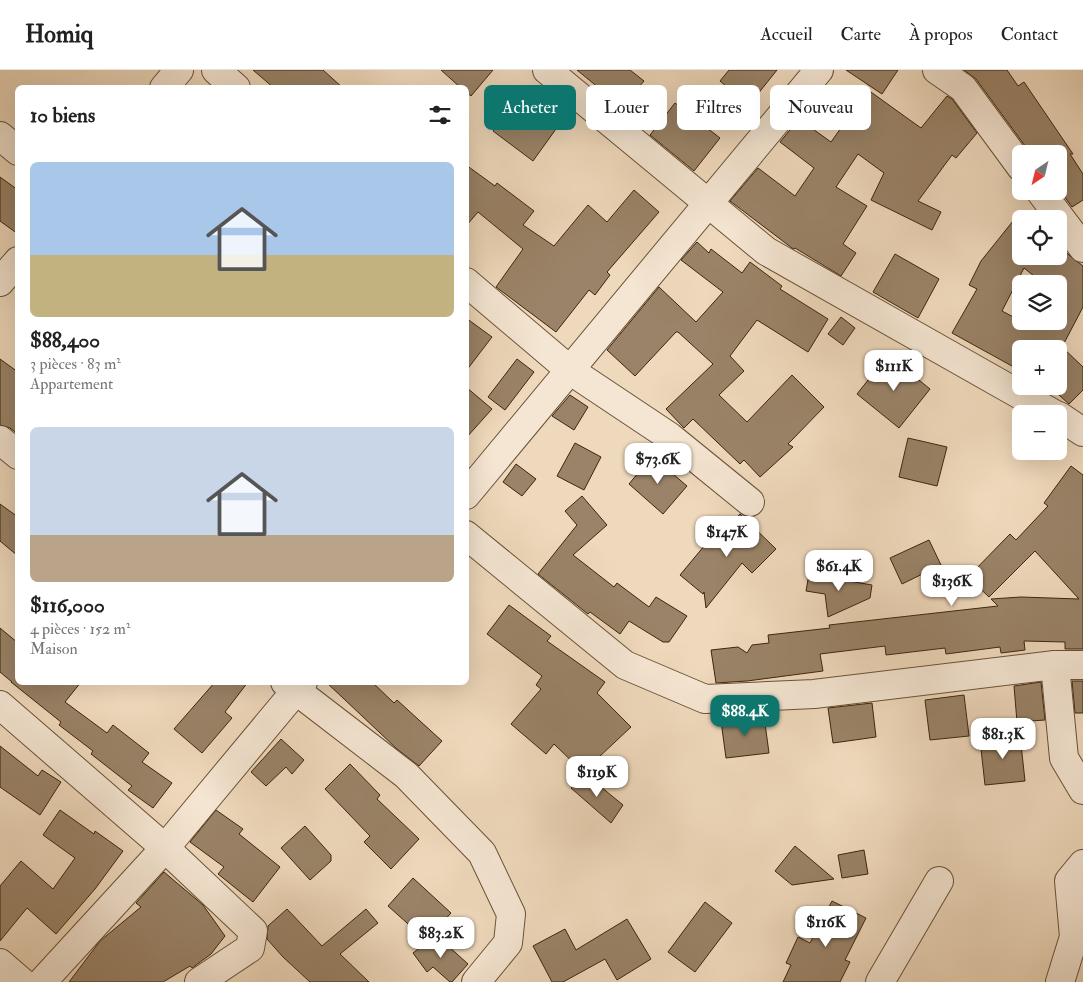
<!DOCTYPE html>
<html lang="fr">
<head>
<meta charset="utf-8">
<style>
  body { margin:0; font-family:"IM FELL Double Pica",serif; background:#f2f2f2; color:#222; height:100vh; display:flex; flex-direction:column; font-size:19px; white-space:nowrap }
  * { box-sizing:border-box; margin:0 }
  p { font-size:16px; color:#767676 }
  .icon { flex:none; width:28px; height:28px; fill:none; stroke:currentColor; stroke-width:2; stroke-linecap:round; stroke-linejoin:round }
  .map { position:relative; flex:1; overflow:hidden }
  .panel { position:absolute; left:15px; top:15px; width:454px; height:600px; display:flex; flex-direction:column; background:#fff; border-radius:8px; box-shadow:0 5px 20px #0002 }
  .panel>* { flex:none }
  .banner { position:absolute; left:484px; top:15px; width:475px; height:45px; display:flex; gap:10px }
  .needle { width:32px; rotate:215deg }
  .controls { position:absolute; left:1012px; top:75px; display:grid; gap:10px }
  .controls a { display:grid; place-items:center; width:55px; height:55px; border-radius:8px; background:#fff; box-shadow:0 5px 20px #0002; font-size:25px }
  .price { position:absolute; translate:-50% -42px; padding:0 11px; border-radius:10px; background:#fff; color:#222; font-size:16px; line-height:32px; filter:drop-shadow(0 1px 2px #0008) }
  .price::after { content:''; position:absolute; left:50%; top:30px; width:15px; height:11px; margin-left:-8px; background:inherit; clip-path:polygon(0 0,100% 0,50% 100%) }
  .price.on { background:#0f766e; color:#fff }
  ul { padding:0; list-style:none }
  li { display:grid; align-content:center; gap:10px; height:265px; padding:0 15px }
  li span { display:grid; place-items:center; height:155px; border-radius:8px; color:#555 }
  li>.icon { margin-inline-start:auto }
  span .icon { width:90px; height:90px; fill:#fffc; stroke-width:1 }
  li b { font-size:21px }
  h2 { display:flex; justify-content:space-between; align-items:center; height:60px; padding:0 15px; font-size:21px }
  .chip { padding:0 18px; border-radius:8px; background:#fff; box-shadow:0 5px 20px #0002; font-size:18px; line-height:45px }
  .chip.on { background:#0f766e; color:#fff }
  header { display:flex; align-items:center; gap:30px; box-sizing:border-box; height:70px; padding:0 25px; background:#fff; border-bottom:1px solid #e0e0e0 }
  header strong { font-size:24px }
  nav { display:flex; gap:28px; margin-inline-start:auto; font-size:18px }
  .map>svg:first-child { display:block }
</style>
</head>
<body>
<header>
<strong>Homiq</strong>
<nav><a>Accueil</a><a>Carte</a><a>À propos</a><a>Contact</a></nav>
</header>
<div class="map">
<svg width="1083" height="912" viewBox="0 0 1083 912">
  <rect width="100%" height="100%" fill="#efd9bc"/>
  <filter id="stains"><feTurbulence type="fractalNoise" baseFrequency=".004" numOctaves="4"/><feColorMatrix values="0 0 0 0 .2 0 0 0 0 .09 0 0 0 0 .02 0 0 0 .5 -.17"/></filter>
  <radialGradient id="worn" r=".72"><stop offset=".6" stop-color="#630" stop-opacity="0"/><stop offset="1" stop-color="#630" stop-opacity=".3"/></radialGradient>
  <g fill="#9a8368" stroke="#3e250c" fill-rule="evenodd">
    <path d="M253,0H323L343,18H274Z"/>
    <path d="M441,0H493L471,26L466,22V18H461Z"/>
    <path d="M577,0H630L644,11L622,37Z"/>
    <path d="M729,0H777L749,35L720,11Z"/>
    <path d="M846,0H898L882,24Z"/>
    <path d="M964,0H1007L1018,16L1024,12L1073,84H1070L1083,104V130L1072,137L1059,119V84H1031L976,9Z"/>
    <path d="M868,20L921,58L947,26L952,29L977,63L956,88L952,85L918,131L941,142L932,160L871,130L884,103L858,84L836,117L867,136L843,174L856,183L841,206L795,178L794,179L792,178L730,131L758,98L795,126L814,98L780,72L799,49L831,72Z"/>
    <path d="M521,23L561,52L533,91L493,61Z"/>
    <path d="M675,33L720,68L694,101L650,65Z"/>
    <path d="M466,95L495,116L497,113L534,141L523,155L554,176L588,135L607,152L634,120L659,142L607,202L610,205L595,225L589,220L556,262L496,217L523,179L478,142L466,156Z"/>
    <path d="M0,107L18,120V164L0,151Z"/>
    <path d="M1021,141V186H1059V177L1083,196V237L1062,277L1083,297V320L1069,334L1050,317L1059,316V279H1021V301L952,263L977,219L969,215L981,191ZM1024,198L1044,214H1059V251H1021L1002,241Z"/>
    <path d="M697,172L709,183L711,179L742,203L750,192L782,216L780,219L828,249L808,282L757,250L730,286L744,301L719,325L747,352L792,305L824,337L788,374L793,377L760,407L744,390L740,394L693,349L684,358L666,339L713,294L678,262H676L635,306L607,280L659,217L696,252L723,222L681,190Z"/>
    <path d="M895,184L939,209L918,248L873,222Z"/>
    <path d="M841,247L855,258L843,275L828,264Z"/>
    <path d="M466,248L492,267L466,301Z"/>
    <path d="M888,285L930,319L899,358L857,324Z"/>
    <path d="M0,289L18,302V364L10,358L0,355Z"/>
    <path d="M517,289L534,302L505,340L488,327Z"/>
    <path d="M466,317L492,339L466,368Z"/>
    <path d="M570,325L588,337L574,360L552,346Z"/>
    <path d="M908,368L947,377L937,416L899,407Z"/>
    <path d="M575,373L601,387L584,420L557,406Z"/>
    <path d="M652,386L687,416L663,444L629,414Z"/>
    <path d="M516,394L536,409L522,426L503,412Z"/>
    <path d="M1071,396L1083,405V579H1065V572L1024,571L1025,580L1001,583L1000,577L946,584L945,578L886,585L885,576L820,584L823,601L747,611L716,613L711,580L738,577L747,583L752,575L769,573L768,565L830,558L829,555L998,536L991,529L1021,527L1079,529L1035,481L989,527L968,507L1010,464L1016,470L1048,436L1044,433Z"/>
    <path d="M582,426L607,455L573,485L614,517L617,513L649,537L656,527L687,546L669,572H663L629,551L620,564L590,542L588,544L538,504L577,455L565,441Z"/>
    <path d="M0,434L18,447V486L0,471Z"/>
    <path d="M740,444L776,479L752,503L742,493L706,538L704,522L703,524L680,505L705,475L708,477Z"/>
    <path d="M929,470L941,495L902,514L890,488Z"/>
    <path d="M809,504L872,515L870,528L828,547L825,524L806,521Z"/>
    <path d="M509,535L551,566L547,571L605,612L597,623L631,657L583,702L554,674L546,684L511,654L541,619L536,615L542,606L487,564Z"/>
    <path d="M0,558L18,573V612H81L65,632L107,663L113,655L149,683L142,692L172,713L153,738L128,720L132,716L91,684L93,681L59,655L61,652L11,612H12L0,602Z"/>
    <path d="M1072,611H1083V643H1075Z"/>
    <path d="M215,612H248L225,642L232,648L202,683L174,659Z"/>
    <path d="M326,612H372L394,633L397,630L442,671L419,696L397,679Z"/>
    <path d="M1041,612L1045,650L1017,652L1014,616Z"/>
    <path d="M964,625L969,666L930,670L925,630Z"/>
    <path d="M872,633L876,667L833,673L828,638Z"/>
    <path d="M764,646L769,683L726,688L721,651Z"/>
    <path d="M1020,665L1025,711L985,715L980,670Z"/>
    <path d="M281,669L304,690L292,704L286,697L266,716L251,702Z"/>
    <path d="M0,676L38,706L42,700L61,712L40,745L0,717Z"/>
    <path d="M350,694L380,725L377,729L419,769L391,799L364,772L370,766L325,719Z"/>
    <path d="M584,703L623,735L611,753L571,718Z"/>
    <path d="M60,740L94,764L95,761L123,781L95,819L56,864L27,838L0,871V816L21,791L53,819L75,788L43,765Z"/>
    <path d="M216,740L243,759L239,764L280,797L253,832L218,804L224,797L190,772Z"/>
    <path d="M305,756L331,785V791L310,810L281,778Z"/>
    <path d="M795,776L834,809L792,815L775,801Z"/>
    <path d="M864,780L868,804L842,808L838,785Z"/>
    <path d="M164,802L203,835L225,866L211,884L192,898L190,896L163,912H69L100,871L141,837L136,833Z"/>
    <path d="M413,808L451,843L426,870L388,836Z"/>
    <path d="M832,831L866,848L845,890L850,892L840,912H783L791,895L786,893L798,867L810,873Z"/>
    <path d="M705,832L732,853L695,902L668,882Z"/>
    <path d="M287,839L322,876L366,839L378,853L340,884L369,912H310L283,887L267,869L268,856Z"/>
    <path d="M627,849L651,889L617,910L605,889L563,912H552L533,876L565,859L576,880Z"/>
    <path d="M436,865L468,894L452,912H450L433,897L427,902L413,883Z"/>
  </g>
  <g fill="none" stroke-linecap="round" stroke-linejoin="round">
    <defs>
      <g id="minor">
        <path d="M216,0L236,18"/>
        <path d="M547,0L766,181L1054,344"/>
        <path d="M937,0L963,18L1021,97"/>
        <path d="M164,18L179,0"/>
        <path d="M0,66L18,81"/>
        <path d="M1040,121L1083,178"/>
        <path d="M0,212L18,191"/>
        <path d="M466,212L571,301L670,367L750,432"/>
        <path d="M1059,346L1083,362"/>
        <path d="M0,370L18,385"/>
        <path d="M466,425L819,0"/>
        <path d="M466,465L625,595L705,629L814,624L1055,595H1083"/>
        <path d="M1055,595L1064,688L1083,720"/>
        <path d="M285,612L406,705L482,783L511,844L508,873L476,912"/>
        <path d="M0,635L165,778L253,861L250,878L199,912"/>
        <path d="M0,893L22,912"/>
        <path d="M42,912L165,778L303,612"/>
        <path d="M880,912L939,811"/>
        <path d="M1060,912L1074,867L1069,811L1083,794"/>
      </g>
    </defs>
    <use href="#minor" stroke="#6a5238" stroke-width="30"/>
    <use href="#minor" stroke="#f5e6d3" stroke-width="28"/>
  </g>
  <rect width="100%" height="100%" filter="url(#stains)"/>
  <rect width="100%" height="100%" fill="url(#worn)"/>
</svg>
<div class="controls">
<a><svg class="needle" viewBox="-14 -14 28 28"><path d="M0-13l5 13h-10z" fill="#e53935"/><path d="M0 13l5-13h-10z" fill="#767676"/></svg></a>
<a><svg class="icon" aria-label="locate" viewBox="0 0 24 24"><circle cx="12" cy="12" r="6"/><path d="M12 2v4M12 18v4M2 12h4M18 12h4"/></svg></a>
<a><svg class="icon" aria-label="layers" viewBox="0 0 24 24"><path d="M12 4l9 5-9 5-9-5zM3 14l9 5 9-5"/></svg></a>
<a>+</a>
<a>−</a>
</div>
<b class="price" style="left:894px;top:322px">$111K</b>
<b class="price" style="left:658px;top:415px">$73.6K</b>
<b class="price" style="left:727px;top:488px">$147K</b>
<b class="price" style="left:839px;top:522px">$61.4K</b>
<b class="price" style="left:952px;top:537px">$136K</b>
<b class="price on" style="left:745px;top:667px">$88.4K</b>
<b class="price" style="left:1003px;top:690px">$81.3K</b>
<b class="price" style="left:597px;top:728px">$119K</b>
<b class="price" style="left:826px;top:878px">$116K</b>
<b class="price" style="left:441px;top:889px">$83.2K</b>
<div class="banner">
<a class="chip on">Acheter</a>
<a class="chip">Louer</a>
<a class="chip">Filtres</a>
<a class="chip">Nouveau</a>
</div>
<section class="panel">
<h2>10 biens<svg class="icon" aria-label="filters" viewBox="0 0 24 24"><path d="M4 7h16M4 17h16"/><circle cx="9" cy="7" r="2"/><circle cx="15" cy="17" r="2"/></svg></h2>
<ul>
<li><span style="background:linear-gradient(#a9c7e8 60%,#c2b280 0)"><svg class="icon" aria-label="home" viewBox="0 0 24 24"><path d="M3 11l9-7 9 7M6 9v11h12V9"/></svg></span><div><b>$88,400</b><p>3 pièces · 83 m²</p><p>Appartement</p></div></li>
<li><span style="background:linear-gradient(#c9d6e8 70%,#b9a48a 0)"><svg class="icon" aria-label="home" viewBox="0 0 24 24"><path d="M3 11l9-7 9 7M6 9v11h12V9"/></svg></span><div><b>$116,000</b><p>4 pièces · 152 m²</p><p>Maison</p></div></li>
</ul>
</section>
</div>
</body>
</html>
